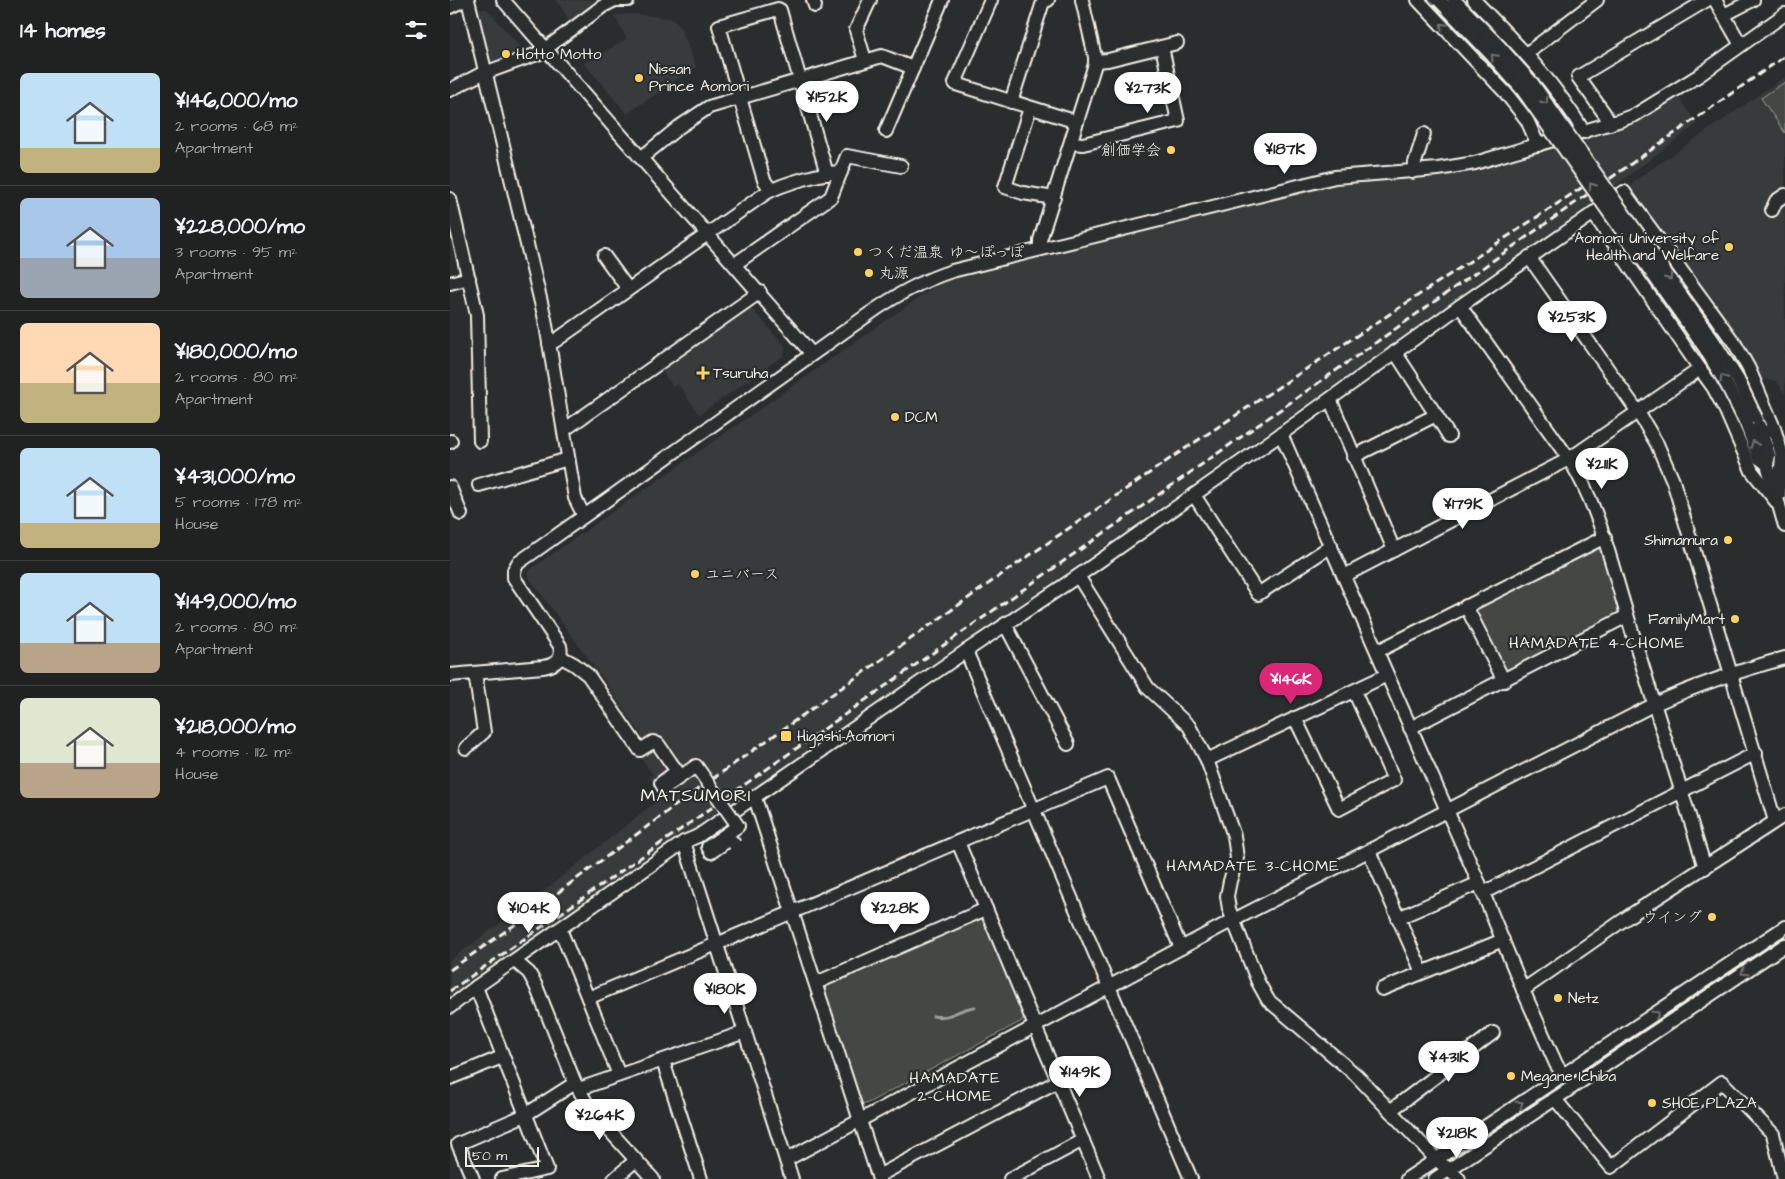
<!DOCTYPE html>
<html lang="en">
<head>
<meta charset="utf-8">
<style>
  body { margin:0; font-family:"Architects Daughter","Klee One",sans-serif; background:#282a2a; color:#f1f3f6; height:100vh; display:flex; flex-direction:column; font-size:19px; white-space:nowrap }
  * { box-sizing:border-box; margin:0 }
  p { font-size:16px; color:#a2a4a5 }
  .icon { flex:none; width:28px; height:28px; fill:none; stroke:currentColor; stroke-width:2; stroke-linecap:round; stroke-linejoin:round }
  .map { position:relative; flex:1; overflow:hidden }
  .sheet { display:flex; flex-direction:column; background:#202222; width:450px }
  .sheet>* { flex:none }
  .scale { position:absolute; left:15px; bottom:12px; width:74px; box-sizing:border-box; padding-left:5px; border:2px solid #f4f1e8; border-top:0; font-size:14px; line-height:18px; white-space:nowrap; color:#f4f1e8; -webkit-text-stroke:4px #2a2d2e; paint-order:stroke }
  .price { position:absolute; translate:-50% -42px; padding:0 11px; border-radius:18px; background:#fff; color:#222; font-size:16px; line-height:32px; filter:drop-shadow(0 1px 2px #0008) }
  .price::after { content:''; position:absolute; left:50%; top:30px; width:15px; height:11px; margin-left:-8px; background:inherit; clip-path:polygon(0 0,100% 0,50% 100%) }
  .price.selected { background:#db2777; color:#fff }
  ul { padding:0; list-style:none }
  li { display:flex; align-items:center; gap:15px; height:125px; padding:0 20px }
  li+li { border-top:1px solid #3d3f40 }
  li span { display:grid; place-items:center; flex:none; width:140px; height:100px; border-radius:8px; color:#555 }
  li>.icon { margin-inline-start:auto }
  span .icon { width:60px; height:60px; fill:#fffc; stroke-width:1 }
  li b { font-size:21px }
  h2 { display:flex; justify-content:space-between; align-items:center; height:60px; padding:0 20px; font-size:21px }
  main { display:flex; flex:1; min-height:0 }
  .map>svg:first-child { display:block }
</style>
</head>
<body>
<main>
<section class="sheet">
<h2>14 homes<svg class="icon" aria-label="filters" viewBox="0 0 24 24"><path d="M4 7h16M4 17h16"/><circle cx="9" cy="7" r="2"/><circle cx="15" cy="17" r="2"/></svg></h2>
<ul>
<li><span style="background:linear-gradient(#bfe0f5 75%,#c2b280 0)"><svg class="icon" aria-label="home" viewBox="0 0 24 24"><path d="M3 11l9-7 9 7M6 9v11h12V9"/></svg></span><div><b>¥146,000/mo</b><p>2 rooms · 68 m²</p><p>Apartment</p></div></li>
<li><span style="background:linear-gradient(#a9c7e8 60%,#9aa5b1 0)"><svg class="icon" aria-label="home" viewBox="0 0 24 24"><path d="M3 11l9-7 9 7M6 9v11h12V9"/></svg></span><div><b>¥228,000/mo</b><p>3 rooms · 95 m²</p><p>Apartment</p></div></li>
<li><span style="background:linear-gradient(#ffd9b3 60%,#c2b280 0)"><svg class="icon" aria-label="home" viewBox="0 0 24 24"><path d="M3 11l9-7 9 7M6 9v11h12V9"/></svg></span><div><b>¥180,000/mo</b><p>2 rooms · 80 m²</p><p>Apartment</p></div></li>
<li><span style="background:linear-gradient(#bfe0f5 75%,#c2b280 0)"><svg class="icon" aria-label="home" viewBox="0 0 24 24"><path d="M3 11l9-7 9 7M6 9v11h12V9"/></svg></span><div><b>¥431,000/mo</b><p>5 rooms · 178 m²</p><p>House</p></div></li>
<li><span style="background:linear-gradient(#bfe0f5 70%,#b9a48a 0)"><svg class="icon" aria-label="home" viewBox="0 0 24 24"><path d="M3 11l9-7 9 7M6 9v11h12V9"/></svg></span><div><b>¥149,000/mo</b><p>2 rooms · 80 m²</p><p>Apartment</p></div></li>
<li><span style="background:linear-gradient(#dfe7d0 65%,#b9a48a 0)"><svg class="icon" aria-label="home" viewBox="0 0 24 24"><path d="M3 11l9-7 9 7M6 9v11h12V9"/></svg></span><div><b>¥218,000/mo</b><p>4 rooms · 112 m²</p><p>House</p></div></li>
</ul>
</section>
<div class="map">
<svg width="1335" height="1179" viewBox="0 0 1335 1179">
  <rect width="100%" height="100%" fill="#2a2d2e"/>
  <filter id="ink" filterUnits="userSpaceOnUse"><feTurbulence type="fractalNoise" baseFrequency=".02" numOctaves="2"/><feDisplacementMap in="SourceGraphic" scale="10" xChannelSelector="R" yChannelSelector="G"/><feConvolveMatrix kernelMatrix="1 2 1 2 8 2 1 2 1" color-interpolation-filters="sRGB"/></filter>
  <g filter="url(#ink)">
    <g fill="#373a3a">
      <path d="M107,0H153L122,25Z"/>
      <path d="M25,8L37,9L77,55L41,68Z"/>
      <path d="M184,14L219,18L225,21L232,30L246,67L177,114L134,63L177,39L164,15Z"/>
      <path d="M1335,77V394L1326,381L1310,379L1291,343L1181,187L1184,181Z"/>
      <path d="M1227,95L1247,124L1135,209L804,442L304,791L200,858L0,998V960L91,893L213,796L200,778L203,775L181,743L192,736L153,679L78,576V571L497,278L902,181L1008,173L1034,167L1173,126Z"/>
      <path d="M296,307L301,308L335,346L334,355L249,415L228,384L223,387L210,368Z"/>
    </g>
    <g fill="#444645" stroke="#9c9c96">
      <path d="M1335,82V133L1311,98Z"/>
      <path d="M1147,546L1152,547L1171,611L1168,615L1059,672L1053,670L1023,612L1024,608Z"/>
      <path d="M529,917L536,919L575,1014L572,1021L416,1104L410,1103L375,992L376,984Z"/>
    </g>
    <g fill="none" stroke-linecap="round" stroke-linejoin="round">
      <path stroke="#9f9f9a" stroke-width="3" d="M483,1016C504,1019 506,1009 525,1007"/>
      <defs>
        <g id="minor">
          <path d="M18,0L95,319L125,498L134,516"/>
          <path d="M53,0L362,354"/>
          <path d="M363,0L365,6"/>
          <path d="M541,0L505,83L506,84L627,122"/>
          <path d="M968,0L1055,92L1077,120L1088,145"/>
          <path d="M1024,0C1064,41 1105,82 1134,132"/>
          <path d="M1265,0L1291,45"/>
          <path d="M0,7L14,0"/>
          <path d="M1274,15L1303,0"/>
          <path d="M1076,54L1147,0"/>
          <path d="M415,60L406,30L420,0"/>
          <path d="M645,61L658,60L727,43"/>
          <path d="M0,90L29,75L90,53L153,6L165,0H178"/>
          <path d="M561,102L593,2L598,0"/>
          <path d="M580,108L555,187L573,193L604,198"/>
          <path d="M1160,124L1154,113L1128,77L1257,0"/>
          <path d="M436,131L492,0"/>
          <path d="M621,143L633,144L728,121L712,47"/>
          <path d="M191,158L229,127L259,107L432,56L463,68"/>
          <path d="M962,172L974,134"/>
          <path d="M321,190L314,180L269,26L328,9L330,10L377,174"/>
          <path d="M0,199L27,315L30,441"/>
          <path d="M1322,210L1326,201L1335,195"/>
          <path d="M590,249V240L645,64V57L632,0"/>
          <path d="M154,256L178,289"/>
          <path d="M1079,257L1188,412L1207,444L1223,481L1325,821"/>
          <path d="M285,264L381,197L397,156L451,166"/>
          <path d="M0,283L19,278"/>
          <path d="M1010,306L1119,459C1150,508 1161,564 1178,618C1203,702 1230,785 1255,868"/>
          <path d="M99,343L105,341L316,193C332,184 373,172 391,172"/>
          <path d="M1250,369L1263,387L1276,411L1302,471L1329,505"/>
          <path d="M880,399L944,550"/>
          <path d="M986,415L999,436"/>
          <path d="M1295,421L1309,458L1317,464"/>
          <path d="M1309,426L1319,455L1317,464L1335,526"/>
          <path d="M1324,428L1332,455L1329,495"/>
          <path d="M114,430L310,292"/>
          <path d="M831,434L1029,883L1073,990L1106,1064L1113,1075"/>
          <path d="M0,442L1,441"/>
          <path d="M903,457L986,415L945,352"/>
          <path d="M29,485L118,459"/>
          <path d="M0,487L11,514"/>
          <path d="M744,495L808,594L881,546"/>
          <path d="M628,576L698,688L739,726L757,760L784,836L787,858L780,881L777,896L779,909L808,982L818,1000L906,1075L986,1159L1009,1179"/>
          <path d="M894,576L1119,459L1250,369L1143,213"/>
          <path d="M1016,606L1054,681"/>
          <path d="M555,624L618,744"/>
          <path d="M516,651L741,1179"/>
          <path d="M928,651L1155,537"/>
          <path d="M111,657L124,664L138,675L190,750L203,742L208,744L221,763"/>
          <path d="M0,675L93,667C106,665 113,659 110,646L64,578V570L68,563L419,314C443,297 474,280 502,271L885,177L988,169L1025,163L1168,121L1185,115L1248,76L1335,14"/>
          <path d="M845,718L889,809L944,780L904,691"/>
          <path d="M960,728L1177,616"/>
          <path d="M16,748L34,732L25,673"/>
          <path d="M757,760L937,675"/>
          <path d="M305,798L429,1179"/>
          <path d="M234,842L342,1179"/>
          <path d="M508,842L649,1179"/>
          <path d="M919,851L972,972"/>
          <path d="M1033,893L1306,753"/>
          <path d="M948,918L1029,883"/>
          <path d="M110,929L169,1075"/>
          <path d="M65,961L79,973L86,986L125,1083L140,1109L203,1179"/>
          <path d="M366,983L536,909"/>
          <path d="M26,987L97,1169L52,1179"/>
          <path d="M932,989L1053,940"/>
          <path d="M1073,990L1182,914L1335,815"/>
          <path d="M138,998C312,926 484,851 658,778L731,948"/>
          <path d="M0,1007L26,987L234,842L248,836L516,651L628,576L831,434L1010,306L1174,192L1285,344L1299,369L1324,428L1312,434"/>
          <path d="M213,1061L251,1179"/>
          <path d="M0,1078L52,1057"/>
          <path d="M129,1089L295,1032"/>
          <path d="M1105,1099L1161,1167L1272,1082L1323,1134L1334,1179"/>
          <path d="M940,1111L1043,1033"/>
          <path d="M336,1160L770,927L1205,704C1249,684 1288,671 1335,658"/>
          <path d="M428,1176L608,1081"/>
          <path d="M23,1179L8,1144L75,1115L125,1083"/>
          <path d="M164,1179L185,1161"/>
          <path d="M560,1179L633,1140"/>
          <path d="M957,1179L1335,927"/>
          <path d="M985,1179L1335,945"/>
        </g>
      </defs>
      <use href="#minor" stroke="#f4f1e8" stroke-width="16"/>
      <use href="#minor" stroke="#2a2d2e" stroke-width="12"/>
      <g stroke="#f4f1e8" stroke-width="3" stroke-dasharray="8 4" stroke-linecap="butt">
        <path d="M0,970L63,926L237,797L551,575L727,454L1154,173"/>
        <path d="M0,991L1335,56"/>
      </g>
      <defs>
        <g id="minor-bridge">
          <path d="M989,0L1039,52L1072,89L1255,348L1278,387L1295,421"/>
          <path d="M1004,0L1049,46L1082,83L1264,342L1288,380L1306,418"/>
          <path d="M221,763L227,771L211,783L214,788L246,766L288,826L258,847L261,852L280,839L285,845"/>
        </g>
      </defs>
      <use href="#minor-bridge" stroke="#f4f1e8" stroke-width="16" stroke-linecap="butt"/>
      <use href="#minor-bridge" stroke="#2a2d2e" stroke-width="12"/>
    </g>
    <defs><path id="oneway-chevron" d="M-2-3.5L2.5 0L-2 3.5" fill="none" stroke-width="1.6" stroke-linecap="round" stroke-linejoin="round" transform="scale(1.25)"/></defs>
    <g stroke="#71726f">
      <use href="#oneway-chevron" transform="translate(993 26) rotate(-134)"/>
      <use href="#oneway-chevron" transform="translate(1044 57) rotate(-133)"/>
      <use href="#oneway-chevron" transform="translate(1095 101) rotate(54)"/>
      <use href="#oneway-chevron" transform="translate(1142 186) rotate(-125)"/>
      <use href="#oneway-chevron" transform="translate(1219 277) rotate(55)"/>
      <use href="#oneway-chevron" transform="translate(1273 378) rotate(-121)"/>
      <use href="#oneway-chevron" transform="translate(1304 444) rotate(-110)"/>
      <use href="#oneway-chevron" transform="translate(1294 972) rotate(147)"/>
      <use href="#oneway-chevron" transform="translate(1206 1014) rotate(-34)"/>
      <use href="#oneway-chevron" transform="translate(1070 1104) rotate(-34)"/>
    </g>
  </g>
  <g fill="#ffd166" stroke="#2a2d2e" stroke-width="2">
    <circle cx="56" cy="54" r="5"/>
    <circle cx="189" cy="78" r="5"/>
    <circle cx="721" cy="150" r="5"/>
    <circle cx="1279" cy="247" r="5"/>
    <circle cx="408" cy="252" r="5"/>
    <circle cx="419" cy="273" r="5"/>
    <path d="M250.5 365.5h5v5h5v5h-5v5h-5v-5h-5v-5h5z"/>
    <circle cx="445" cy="417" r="5"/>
    <circle cx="1278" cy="540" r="5"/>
    <circle cx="245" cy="574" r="5"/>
    <circle cx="1285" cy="619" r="5"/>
    <rect x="330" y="730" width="12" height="12" rx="2.5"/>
    <circle cx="1262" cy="917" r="5"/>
    <circle cx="1108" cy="998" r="5"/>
    <circle cx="1061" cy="1076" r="5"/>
    <circle cx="1202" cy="1103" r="5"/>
  </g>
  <g text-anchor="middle" stroke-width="4.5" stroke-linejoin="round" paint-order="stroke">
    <g font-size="15" fill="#f4f1e8" stroke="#2a2d2e" text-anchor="start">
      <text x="66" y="59">Hotto Motto</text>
      <text x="199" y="74">Nissan<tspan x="199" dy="17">Prince Aomori</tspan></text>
      <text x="711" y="155" text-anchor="end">創価学会</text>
      <text x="1269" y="243" text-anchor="end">Aomori University of<tspan x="1269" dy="17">Health and Welfare</tspan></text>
      <text x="418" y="257">つくだ温泉 ゆ～ぽっぽ</text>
      <text x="429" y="278">丸源</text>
      <text x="263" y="378">Tsuruha</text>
      <text x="455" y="422">DCM</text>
      <text x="1268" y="545" text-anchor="end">Shimamura</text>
      <text x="255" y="579">ユニバース</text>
      <text x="1275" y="624" text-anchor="end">FamilyMart</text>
      <text x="347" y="741">Higashi-Aomori</text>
      <text x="1252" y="922" text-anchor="end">ウイング</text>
      <text x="1118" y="1003">Netz</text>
      <text x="1071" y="1081">Megane Ichiba</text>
      <text x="1212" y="1108">SHOE PLAZA</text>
    </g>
    <g font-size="16" letter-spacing="1" fill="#f4f1e8" stroke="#2a2d2e">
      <text x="1147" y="648">HAMADATE 4-CHOME</text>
      <text x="803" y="871">HAMADATE 3-CHOME</text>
      <text x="505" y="1083">HAMADATE<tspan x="505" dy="18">2-CHOME</tspan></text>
    </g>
    <g font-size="18" letter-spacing="1" fill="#f4f1e8" stroke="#2a2d2e">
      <text x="246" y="801">MATSUMORI</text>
    </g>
  </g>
</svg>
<div class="scale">50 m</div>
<b class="price" style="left:698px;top:114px">¥273K</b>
<b class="price" style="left:377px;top:123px">¥152K</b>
<b class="price" style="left:835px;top:175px">¥187K</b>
<b class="price" style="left:1122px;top:343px">¥253K</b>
<b class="price" style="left:1152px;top:490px">¥211K</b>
<b class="price" style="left:1013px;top:530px">¥179K</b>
<b class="price selected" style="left:841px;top:705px">¥146K</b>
<b class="price" style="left:79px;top:934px">¥104K</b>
<b class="price" style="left:445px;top:934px">¥228K</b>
<b class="price" style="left:275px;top:1015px">¥180K</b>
<b class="price" style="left:999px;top:1083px">¥431K</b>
<b class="price" style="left:630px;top:1098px">¥149K</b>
<b class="price" style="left:150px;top:1141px">¥264K</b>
<b class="price" style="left:1007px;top:1159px">¥218K</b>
</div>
</main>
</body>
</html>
